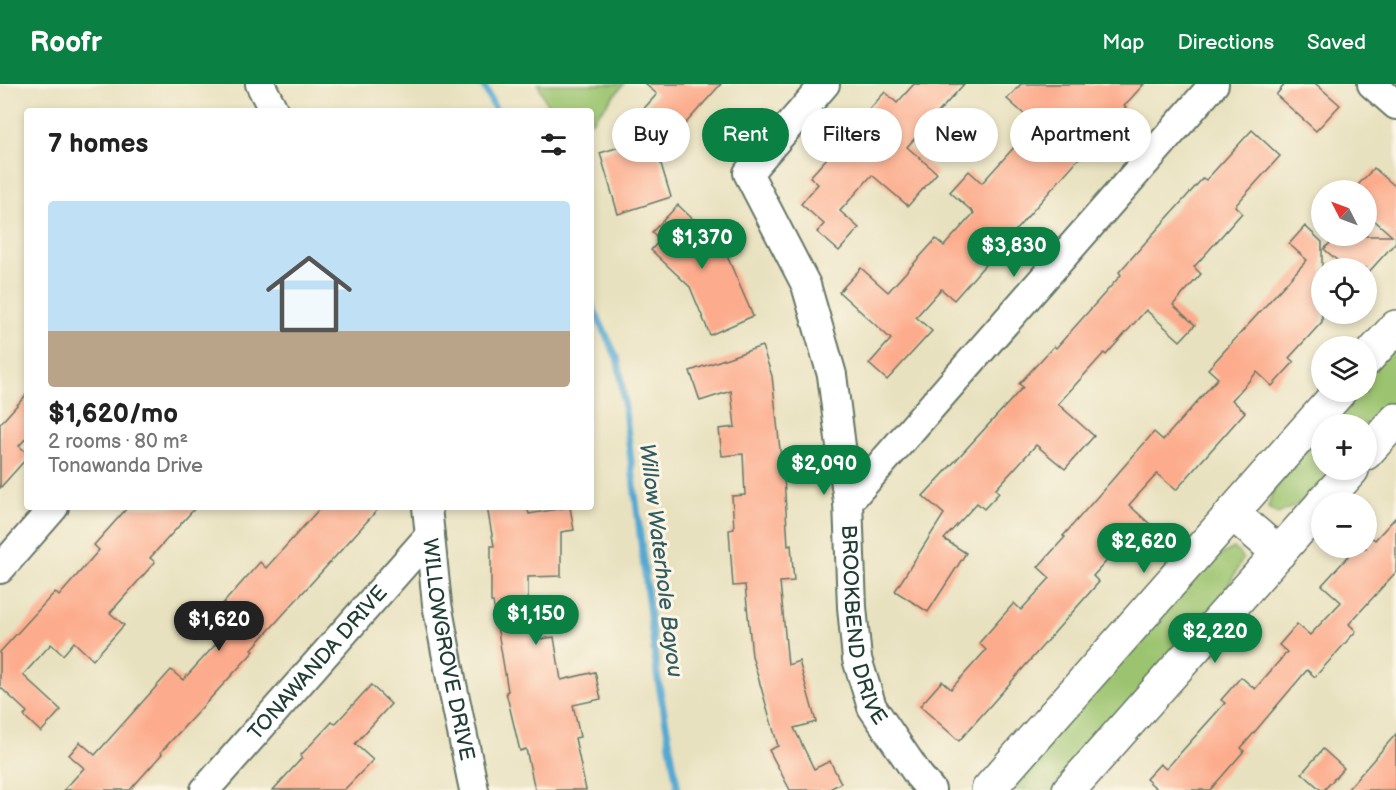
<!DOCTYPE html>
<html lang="en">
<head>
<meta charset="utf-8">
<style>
  body { margin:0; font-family:"Balsamiq Sans",sans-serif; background:#f6f6f6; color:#222; height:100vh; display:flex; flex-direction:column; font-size:22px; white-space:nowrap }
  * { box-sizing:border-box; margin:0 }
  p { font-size:20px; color:#767676 }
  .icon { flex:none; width:33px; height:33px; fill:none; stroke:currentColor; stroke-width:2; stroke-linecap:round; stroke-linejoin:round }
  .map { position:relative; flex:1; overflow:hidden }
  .drawer { position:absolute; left:24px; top:24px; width:570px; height:402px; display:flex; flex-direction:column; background:#fff; border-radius:6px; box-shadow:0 3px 9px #0003 }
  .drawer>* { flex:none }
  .hud { position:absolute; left:612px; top:24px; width:570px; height:54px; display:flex; gap:12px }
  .needle { width:39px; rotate:312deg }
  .buttons { position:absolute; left:1311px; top:96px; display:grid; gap:12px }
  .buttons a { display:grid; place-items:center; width:66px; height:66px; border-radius:50%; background:#fff; box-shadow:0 3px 9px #0003; font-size:30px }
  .price { position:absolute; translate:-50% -51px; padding:0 14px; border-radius:21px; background:#0b8043; color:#fff; font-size:20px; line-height:39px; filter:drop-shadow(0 2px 3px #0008) }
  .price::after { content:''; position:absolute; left:50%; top:36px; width:18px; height:14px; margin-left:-9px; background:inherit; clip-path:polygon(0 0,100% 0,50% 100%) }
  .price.on { background:#222; color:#fff }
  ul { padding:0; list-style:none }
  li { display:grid; align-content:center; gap:12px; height:318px; padding:0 24px }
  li+li { border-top:2px solid #e0e0e0 }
  li span { display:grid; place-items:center; height:186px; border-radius:6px; color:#555 }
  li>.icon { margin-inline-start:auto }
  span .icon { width:108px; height:108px; fill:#fffc; stroke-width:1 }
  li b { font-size:26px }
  h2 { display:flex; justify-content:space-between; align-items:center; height:72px; padding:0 24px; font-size:26px }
  .pill { padding:0 21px; border-radius:27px; background:#fff; box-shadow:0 3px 9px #0003; font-size:21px; line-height:54px }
  .pill.on { background:#0b8043; color:#fff }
  header { display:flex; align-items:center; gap:36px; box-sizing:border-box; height:84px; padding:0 30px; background:#0b8043; color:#fff }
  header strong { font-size:28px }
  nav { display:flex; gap:33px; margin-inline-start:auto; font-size:21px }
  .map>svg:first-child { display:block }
</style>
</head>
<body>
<header>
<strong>Roofr</strong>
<nav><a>Map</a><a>Directions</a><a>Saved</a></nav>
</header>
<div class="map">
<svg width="1396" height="706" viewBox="0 0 1396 706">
  <rect width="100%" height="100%" fill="#fcf5e5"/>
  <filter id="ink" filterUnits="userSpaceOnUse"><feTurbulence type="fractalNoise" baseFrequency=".0167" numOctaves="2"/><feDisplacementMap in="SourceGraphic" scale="12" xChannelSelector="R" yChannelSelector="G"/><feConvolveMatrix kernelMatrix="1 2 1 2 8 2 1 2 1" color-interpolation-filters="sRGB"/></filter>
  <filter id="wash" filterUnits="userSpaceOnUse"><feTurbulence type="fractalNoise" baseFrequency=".008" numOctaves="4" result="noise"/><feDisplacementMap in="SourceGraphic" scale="24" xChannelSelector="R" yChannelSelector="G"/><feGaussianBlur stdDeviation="1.35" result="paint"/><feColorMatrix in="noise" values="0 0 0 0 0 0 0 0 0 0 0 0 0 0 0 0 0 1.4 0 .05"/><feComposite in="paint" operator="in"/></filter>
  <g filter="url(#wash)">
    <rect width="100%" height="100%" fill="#e8e1bf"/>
    <g fill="#9cc470" stroke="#5e8052" stroke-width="1.5">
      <path d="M538,0H624L591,38V27H550Z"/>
      <path d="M1396,260V316L1367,350L1366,340H1325L1354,308H1366L1367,293Z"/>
      <path d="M1321,344L1322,386H1335L1312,413L1278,430L1268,424L1274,401Z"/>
      <path d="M1234,464L1243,474L1218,522L1052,706H1013L1028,681L1204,480Z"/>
    </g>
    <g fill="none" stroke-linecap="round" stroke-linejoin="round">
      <g stroke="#54a8d0" stroke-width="7">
        <path d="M483,0L496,27"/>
        <path d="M591,220L617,274L621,293L657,590L678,706"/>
      </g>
    </g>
    <g id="blocks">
      <g fill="#fcac8c">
        <path d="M645,0H721L658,70L671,113L618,130L600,69L661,50L639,30L657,10Z"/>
        <path d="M914,0H964L907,63L937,89L908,122L872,91L840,127L859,144L839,167L817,148L824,140L801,120L818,100L810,93L847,52L846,51L885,8L897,19Z"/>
        <path d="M1021,0H1144L1124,22L1126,23L1081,74L1080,73L954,216L941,205L916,233L932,247L887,296L869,280L891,255L839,208L861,184L888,208L936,155L944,162L974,129L950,108L969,87L982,99L1035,40L1007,15Z"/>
        <path d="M1285,0H1316L1340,21L1316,47L1276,11Z"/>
        <path d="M1252,46L1280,72L1235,122L1242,129L1194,183L1201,190L1173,221L1195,241L1180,257L1146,226L1106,271L1104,269L1058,320L1094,352L1065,385L1036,361L996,405L999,409L984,425L977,419L944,455L966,469L928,528L895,507L944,430L923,412L1023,303L1019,300L1054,262L1056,264L1121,191L1119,188L1203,94L1206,96Z"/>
        <path d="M1374,84L1396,103V158L1366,191V184H1346L1324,165L1337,152H1392L1366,129V106H1358L1355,104Z"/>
        <path d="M678,121L724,165L753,232L710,251L690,203L651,166L660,156L652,148Z"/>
        <path d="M1305,142L1322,158V238L1289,274L1294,278L1272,302L1257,288L1232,316L1245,328L1176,406L1157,390L1129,421L1151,441L1130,465L1123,459L1093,492L1099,498L959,657L920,622L942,597L951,605L986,566L979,559L1014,519L1021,526L1050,494L1038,483L1065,453L1063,452L1154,348L1163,356L1218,294L1208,285L1307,176L1289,160Z"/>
        <path d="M762,262L772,292L781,375H783L788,462L791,461L794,497L780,498L788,581L799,577L816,638L794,644L814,685L830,677L841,699L828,706H790L769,666L778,662L752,572L745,501L733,502L729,446L734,445L732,412L745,411L743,370L722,372L719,345L735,343L731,307L700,317L690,287Z"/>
        <path d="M27,310V353L19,362L27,369V374L0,404V340Z"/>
        <path d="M128,423H196L150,474L155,478L110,529L124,541L93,576L74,558L63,571L51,560L23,591L61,626L41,648L24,632L27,628L0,603V568L55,508L59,512L99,466L94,461Z"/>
        <path d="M321,423H380L252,565L254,567L161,668L162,670L130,706H64L84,684L69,671L80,658L95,671L171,586L183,596L216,560L207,551L225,531L219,524L260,478L266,484Z"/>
        <path d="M487,423H527L529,430L570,423L574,446L561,448V492L528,493V513L535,556L554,553L561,596L595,588L601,615L573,621L580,653L575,654L586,706H535L526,665L520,667L506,608L508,607L493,518H491V462H494Z"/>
        <path d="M1396,433V488L1349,540L1356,547L1315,593L1307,586L1241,664L1244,667L1210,706H1158L1146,695L1160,680L1166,685L1225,619L1221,616L1241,593L1255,605L1287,568L1279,561L1297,540L1310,551L1341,518L1322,501L1356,464H1366V449L1375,456Z"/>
        <path d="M371,601L391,620L355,660L373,676L344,706H273L302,674L300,672L332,638L335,640Z"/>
        <path d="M1396,650V706H1347Z"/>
        <path d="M1323,665L1344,684L1324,706H1321L1302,689Z"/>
      </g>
    </g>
  </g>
  <g filter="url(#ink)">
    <use href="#blocks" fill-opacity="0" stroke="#657665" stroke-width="1.5"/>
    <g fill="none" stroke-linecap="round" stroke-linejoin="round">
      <defs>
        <g id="minor">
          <path d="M260,0L274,27"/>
          <path id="s1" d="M825,0L748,89L806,201L832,291L848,418L852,523L857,575L872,623L919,692L931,706"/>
          <path d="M1372,0L1396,21"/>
          <path d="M848,418L1214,0"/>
          <path id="s2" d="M427,423L437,520L452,600L474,706"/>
          <path d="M0,485L54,423"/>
          <path id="s3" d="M205,706L430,451"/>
        </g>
        <g id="major">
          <path d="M1366,276L1396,243"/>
          <path d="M1366,369L1396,336"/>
          <path d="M1323,418L1352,386"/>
          <path d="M1232,429L1279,469"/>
          <path d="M988,706L1339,308"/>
          <path d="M1069,706L1322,420"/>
        </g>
      </defs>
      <use href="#minor" stroke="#657665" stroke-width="32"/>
      <use href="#major" stroke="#657665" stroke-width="36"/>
      <use href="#minor" stroke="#fff" stroke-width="28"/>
      <use href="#major" stroke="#fff" stroke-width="33"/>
    </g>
  </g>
  <g text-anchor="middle" stroke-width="6" stroke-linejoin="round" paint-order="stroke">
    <g font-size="21" fill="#1f3d34" stroke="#fcf5e5">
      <text dy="7" stroke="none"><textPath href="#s1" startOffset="590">BROOKBEND DRIVE</textPath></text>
      <text dy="7" stroke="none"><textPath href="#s2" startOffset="144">WILLOWGROVE DRIVE</textPath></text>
      <text dy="7" stroke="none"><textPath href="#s3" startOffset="170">TONAWANDA DRIVE</textPath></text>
    </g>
    <g font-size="22" font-style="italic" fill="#2f5d63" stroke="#fcf5e5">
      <text transform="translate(662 476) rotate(83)" y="8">Willow Waterhole Bayou</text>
    </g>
  </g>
</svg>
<div class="buttons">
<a><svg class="needle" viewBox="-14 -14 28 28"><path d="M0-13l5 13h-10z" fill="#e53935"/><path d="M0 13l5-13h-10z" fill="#767676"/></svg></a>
<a><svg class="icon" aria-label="locate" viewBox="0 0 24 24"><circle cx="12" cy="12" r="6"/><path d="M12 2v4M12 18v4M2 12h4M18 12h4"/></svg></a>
<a><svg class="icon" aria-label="layers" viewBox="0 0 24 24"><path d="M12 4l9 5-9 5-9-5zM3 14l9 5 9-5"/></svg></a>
<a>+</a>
<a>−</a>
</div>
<b class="price" style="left:702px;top:186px">$1,370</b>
<b class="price" style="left:1014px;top:194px">$3,830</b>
<b class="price" style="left:824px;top:412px">$2,090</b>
<b class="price" style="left:1144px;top:490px">$2,620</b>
<b class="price" style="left:536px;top:562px">$1,150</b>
<b class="price on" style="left:219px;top:568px">$1,620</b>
<b class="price" style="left:1215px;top:580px">$2,220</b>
<div class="hud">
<a class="pill">Buy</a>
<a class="pill on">Rent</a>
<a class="pill">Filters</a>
<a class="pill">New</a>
<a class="pill">Apartment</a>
</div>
<section class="drawer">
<h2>7 homes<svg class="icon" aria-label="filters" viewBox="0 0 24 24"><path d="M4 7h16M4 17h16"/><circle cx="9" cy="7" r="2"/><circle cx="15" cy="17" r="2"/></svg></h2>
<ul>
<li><span style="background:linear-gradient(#bfe0f5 70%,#b9a48a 0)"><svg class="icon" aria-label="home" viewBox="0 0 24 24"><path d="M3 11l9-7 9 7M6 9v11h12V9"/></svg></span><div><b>$1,620/mo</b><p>2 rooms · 80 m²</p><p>Tonawanda Drive</p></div></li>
</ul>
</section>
</div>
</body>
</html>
